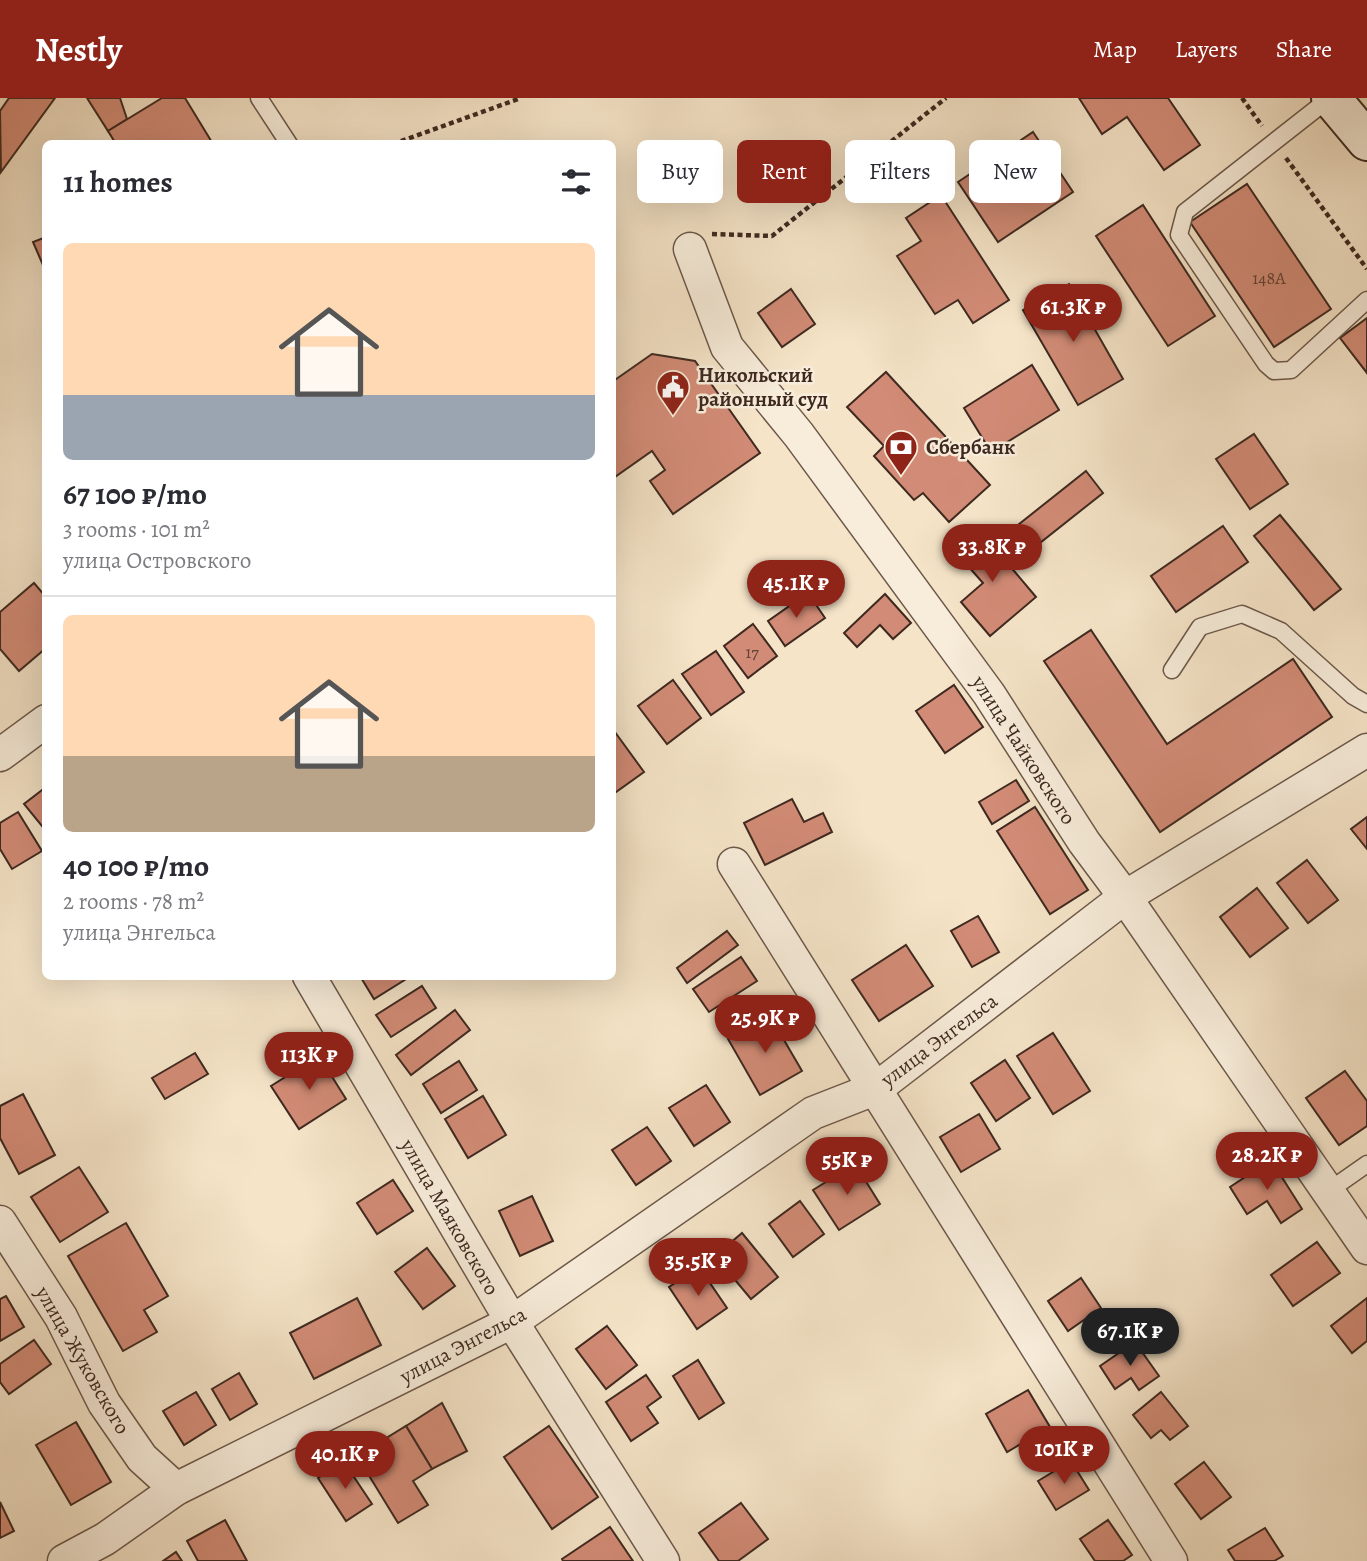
<!DOCTYPE html>
<html lang="en">
<head>
<meta charset="utf-8">
<style>
  body { margin:0; font-family:Alegreya,serif; background:#f7f7f7; color:#2b2b33; height:100vh; display:flex; flex-direction:column; font-size:26px; white-space:nowrap }
  * { box-sizing:border-box; margin:0 }
  p { font-size:23px; color:#7c7c81 }
  .icon { flex:none; width:38px; height:38px; fill:none; stroke:currentColor; stroke-width:2; stroke-linecap:round; stroke-linejoin:round }
  .map { position:relative; flex:1; overflow:hidden }
  .sheet { position:absolute; left:42px; top:42px; width:574px; height:840px; display:flex; flex-direction:column; background:#fff; border-radius:10px; box-shadow:0 7px 28px #0002 }
  .sheet>* { flex:none }
  .top-card { position:absolute; left:637px; top:42px; width:625px; height:63px; display:flex; gap:14px }
  .price { position:absolute; translate:-50% -60px; padding:0 16px; border-radius:24px; background:#8f2418; color:#fff; font-size:23px; line-height:46px; filter:drop-shadow(0 2px 4px #0008) }
  .price::after { content:''; position:absolute; left:50%; top:42px; width:21px; height:16px; margin-left:-10px; background:inherit; clip-path:polygon(0 0,100% 0,50% 100%) }
  .price.on { background:#222; color:#fff }
  ul { padding:0; list-style:none }
  li { display:grid; align-content:center; gap:14px; height:371px; padding:0 21px }
  li+li { border-top:2px solid #e1e1e2 }
  li span { display:grid; place-items:center; height:217px; border-radius:10px; color:#555 }
  li>.icon { margin-inline-start:auto }
  span .icon { width:126px; height:126px; fill:#fffc; stroke-width:1 }
  li b { font-size:30px }
  h2 { display:flex; justify-content:space-between; align-items:center; height:84px; padding:0 21px; font-size:30px }
  .pill { padding:0 24px; border-radius:10px; background:#fff; box-shadow:0 7px 28px #0002; font-size:24px; line-height:63px }
  .pill.on { background:#8f2418; color:#fff }
  header { display:flex; align-items:center; gap:42px; box-sizing:border-box; height:98px; padding:0 35px; background:#8f2418; color:#fff }
  header strong { font-size:33px }
  nav { display:flex; gap:38px; margin-inline-start:auto; font-size:24px }
  .map>svg:first-child { display:block }
</style>
</head>
<body>
<header>
<strong>Nestly</strong>
<nav><a>Map</a><a>Layers</a><a>Share</a></nav>
</header>
<div class="map">
<svg width="1367" height="1463" viewBox="0 0 1367 1463">
  <rect width="100%" height="100%" fill="#f5e4c8"/>
  <filter id="stains"><feTurbulence type="fractalNoise" baseFrequency=".00286" numOctaves="4"/><feColorMatrix values="0 0 0 0 .2 0 0 0 0 .09 0 0 0 0 .02 0 0 0 .5 -.17"/></filter>
  <radialGradient id="worn" r=".72"><stop offset=".6" stop-color="#630" stop-opacity="0"/><stop offset="1" stop-color="#630" stop-opacity=".3"/></radialGradient>
  <g fill="#d28b76" stroke="#3e2920" stroke-width="2">
    <path d="M9,0H55L1,74L0,13Z"/>
    <path d="M87,0H120L127,21L108,33Z"/>
    <path d="M162,0H185L213,46H116L108,33Z"/>
    <path d="M1079,0H1168L1200,47L1164,72L1127,19L1102,36Z"/>
    <path d="M1033,34L1073,94L998,144L958,84Z"/>
    <path d="M1247,86L1331,211L1274,249L1190,124Z"/>
    <path d="M941,97L1009,202L973,225L958,202L935,216L897,158L921,143L906,120Z"/>
    <path d="M1143,107L1215,218L1168,248L1096,138Z"/>
    <path d="M46,139V174L33,144Z"/>
    <path d="M1069,186L1123,281L1078,307L1023,212Z"/>
    <path d="M791,191L815,226L782,249L758,215Z"/>
    <path d="M1367,220V275L1340,240Z"/>
    <path d="M652,256L695,263L760,355L673,416L650,383L665,372L652,353L612,381V284Z"/>
    <path d="M1032,267L1059,312L991,354L964,310Z"/>
    <path d="M886,274L990,387L949,424L923,395L914,402L874,358L884,348L847,309Z"/>
    <path d="M1254,336L1288,386L1250,411L1216,361Z"/>
    <path d="M1086,373L1103,395L1026,456L1009,434Z"/>
    <path d="M1280,417L1341,491L1314,512L1254,438Z"/>
    <path d="M1223,428L1248,464L1176,514L1151,478Z"/>
    <path d="M978,430L1036,499L990,538L961,504L983,485L953,451Z"/>
    <path d="M34,485L46,499V550L19,573L0,551V514Z"/>
    <path d="M808,495L825,520L785,548L768,523Z"/>
    <path d="M885,496L911,525L893,541L880,527L857,549L844,535Z"/>
    <path d="M753,526L777,558L748,580L724,548Z"/>
    <path d="M1091,532L1167,646L1293,561L1332,619L1160,734L1044,563Z"/>
    <path d="M716,553L744,594L711,617L682,576Z"/>
    <path d="M673,582L701,620L667,646L638,608Z"/>
    <path d="M954,587L983,629L945,655L916,613Z"/>
    <path d="M612,630L644,674L616,694L612,688Z"/>
    <path d="M1016,682L1029,703L992,726L979,704Z"/>
    <path d="M46,689V733L24,706Z"/>
    <path d="M792,701L804,724L823,715L832,734L765,767L744,725Z"/>
    <path d="M1035,709L1088,792L1050,816L997,733Z"/>
    <path d="M18,714L42,753L12,771L0,751V725Z"/>
    <path d="M1367,719V751L1351,731Z"/>
    <path d="M1307,762L1338,802L1308,825L1277,785Z"/>
    <path d="M1257,790L1288,830L1250,859L1220,819Z"/>
    <path d="M978,818L999,854L972,869L951,833Z"/>
    <path d="M727,833L738,847L687,885L677,870Z"/>
    <path d="M906,847L933,888L879,923L852,882Z"/>
    <path d="M741,859L757,883L709,914L693,891Z"/>
    <path d="M360,878H411L374,901Z"/>
    <path d="M422,888L436,910L391,939L376,917Z"/>
    <path d="M455,912L470,932L411,977L396,957Z"/>
    <path d="M770,918L802,973L760,997L728,941Z"/>
    <path d="M1053,935L1090,993L1053,1016L1017,958Z"/>
    <path d="M195,955L208,976L165,1001L152,980Z"/>
    <path d="M319,958L346,1001L299,1031L271,988Z"/>
    <path d="M1005,962L1030,1000L996,1023L971,985Z"/>
    <path d="M459,963L477,992L441,1015L423,986Z"/>
    <path d="M1345,973L1367,1003V1028L1339,1047L1306,1000Z"/>
    <path d="M706,987L730,1024L694,1048L669,1010Z"/>
    <path d="M23,996L55,1057L19,1076L0,1040V1008Z"/>
    <path d="M483,998L506,1037L468,1060L445,1021Z"/>
    <path d="M979,1016L1000,1051L961,1074L940,1039Z"/>
    <path d="M647,1029L671,1063L636,1087L612,1052Z"/>
    <path d="M1271,1062L1302,1111L1281,1125L1267,1103L1247,1116L1230,1089Z"/>
    <path d="M855,1066L880,1106L839,1132L813,1092Z"/>
    <path d="M79,1069L108,1114L60,1144L31,1099Z"/>
    <path d="M393,1082L413,1113L377,1136L357,1105Z"/>
    <path d="M532,1098L553,1143L520,1158L499,1113Z"/>
    <path d="M800,1103L824,1136L793,1159L769,1126Z"/>
    <path d="M126,1125L168,1198L144,1212L157,1234L123,1253L68,1158Z"/>
    <path d="M742,1135L778,1179L751,1201L715,1158Z"/>
    <path d="M1317,1144L1340,1175L1293,1208L1271,1177Z"/>
    <path d="M427,1150L455,1188L423,1211L395,1174Z"/>
    <path d="M699,1169L727,1210L697,1231L669,1189Z"/>
    <path d="M1081,1180L1101,1210L1068,1233L1048,1203Z"/>
    <path d="M6,1198L24,1229L0,1243V1201Z"/>
    <path d="M357,1200L381,1247L314,1281L290,1235Z"/>
    <path d="M1367,1200V1243L1352,1255L1331,1228Z"/>
    <path d="M607,1228L637,1267L606,1291L576,1251Z"/>
    <path d="M34,1242L51,1266L9,1296L0,1284V1266Z"/>
    <path d="M1135,1244L1159,1278L1139,1292L1131,1280L1115,1291L1100,1268Z"/>
    <path d="M698,1262L724,1305L699,1321L673,1278Z"/>
    <path d="M239,1275L257,1306L230,1322L212,1291Z"/>
    <path d="M646,1277L661,1299L647,1309L658,1325L631,1343L606,1304Z"/>
    <path d="M1028,1292L1050,1329L1007,1354L986,1316Z"/>
    <path d="M196,1294L216,1327L184,1347L163,1313Z"/>
    <path d="M1161,1294L1188,1328L1170,1342L1161,1332L1151,1340L1133,1317Z"/>
    <path d="M442,1305L467,1353L432,1371L406,1328Z"/>
    <path d="M76,1324L111,1384L71,1407L36,1347Z"/>
    <path d="M406,1328L432,1371L413,1383L428,1407L398,1425L357,1358Z"/>
    <path d="M549,1328L598,1399L552,1431L504,1359Z"/>
    <path d="M1071,1363L1089,1392L1056,1412L1038,1383Z"/>
    <path d="M344,1364L372,1406L346,1423L318,1380Z"/>
    <path d="M1204,1364L1231,1399L1201,1421L1175,1386Z"/>
    <path d="M0,1404L14,1433L0,1440Z"/>
    <path d="M741,1405L768,1441L738,1463H719L699,1435Z"/>
    <path d="M225,1422L247,1463H198L187,1443Z"/>
    <path d="M1108,1422L1132,1457L1123,1463H1095L1080,1441Z"/>
    <path d="M610,1429L633,1463H563L562,1461Z"/>
    <path d="M1265,1430L1283,1458L1274,1463H1235L1228,1452Z"/>
    <path d="M176,1454L182,1463H163Z"/>
  </g>
  <g fill="none" stroke-linecap="round" stroke-linejoin="round">
    <defs>
      <g id="service">
        <path d="M259,0L289,46"/>
        <path d="M1330,0L1185,114L1179,137L1266,266L1274,273L1291,272L1367,202"/>
        <path d="M1172,572L1200,529L1242,516L1281,533L1353,598L1367,606"/>
        <path d="M1327,1094L1367,1066"/>
      </g>
      <g id="minor">
        <path d="M690,151L727,249L799,337L989,596L1084,744L1125,799L1367,1150"/>
        <path d="M0,657L46,623"/>
        <path d="M734,766L1171,1463"/>
        <path d="M309,878L512,1224L663,1463"/>
        <path d="M0,1124L61,1219L104,1305L142,1360L176,1391"/>
        <path d="M64,1463L105,1441L176,1391L512,1224L813,1015L877,990L1125,799L1367,652"/>
      </g>
      <path id="secondary" d="M1331,0L1367,43"/>
    </defs>
    <use href="#service" stroke="#6c584a" stroke-width="19"/>
    <use href="#minor" stroke="#6c584a" stroke-width="35"/>
    <use href="#secondary" stroke="#3e2920" stroke-width="42"/>
    <g stroke="#3e2920" stroke-width="4.5" stroke-dasharray="5 3.5" stroke-linecap="butt">
      <path d="M1242,0L1262,28"/>
      <path d="M393,46L521,0"/>
      <path d="M1286,60L1367,171"/>
      <path d="M712,136L772,138L946,0"/>
    </g>
    <use href="#service" stroke="#f8eddb" stroke-width="16"/>
    <use href="#minor" stroke="#f8eddb" stroke-width="32"/>
    <use href="#secondary" stroke="#f8eddb" stroke-width="38"/>
  </g>
  <defs>
    <symbol id="civic-pin" viewBox="-11 -11 22 30"><path d="M0 17L-7.5 6A9.5 9.5 0 1 1 7.5 6Z" fill="#8f2418" stroke="#f8eddb"/><path d="M-.6-6.5H3V-4.5H.6V-3L4-1V1h2V6H-6V1h2V-1L-.6-3ZM-1.2 2.5V6h2.4V2.5Z" fill="#fff"/></symbol>
    <symbol id="bank-pin" viewBox="-11 -11 22 30"><path d="M0 17L-7.5 6A9.5 9.5 0 1 1 7.5 6Z" fill="#8f2418" stroke="#f8eddb"/><path d="M-6-4H6V4H-6ZM0-2.3a2.3 2.3 0 1 0 0 4.6a2.3 2.3 0 1 0 0-4.6Z" fill="#fff"/></symbol>
  </defs>
  <g fill-rule="evenodd">
    <use href="#civic-pin" x="654" y="270" width="38" height="52"/>
    <use href="#bank-pin" x="882" y="330" width="38" height="52"/>
  </g>
  <g text-anchor="middle" stroke-width="5" stroke-linejoin="round" paint-order="stroke">
    <g font-size="18" fill="#634236">
      <text x="1269" y="186">148А</text>
      <text x="752" y="560">17</text>
    </g>
    <g font-size="21" font-weight="bold" fill="#3e2920" stroke="#f8eddb" text-anchor="start">
      <text x="698" y="284">Никольский<tspan x="698" dy="24">районный суд</tspan></text>
      <text x="926" y="356">Сбербанк</text>
    </g>
    <g font-size="21" fill="#3e2920" stroke="#f8eddb">
      <text transform="translate(1024 652) rotate(57)" y="7">улица Чайковского</text>
      <text transform="translate(939 942) rotate(-37)" y="7">улица Энгельса</text>
      <text transform="translate(450 1119) rotate(60)" y="7">улица Маяковского</text>
      <text transform="translate(463 1247) rotate(-28)" y="7">улица Энгельса</text>
      <text transform="translate(83 1262) rotate(60)" y="7">улица Жуковского</text>
    </g>
  </g>
  <rect width="100%" height="100%" filter="url(#stains)"/>
  <rect width="100%" height="100%" fill="url(#worn)"/>
</svg>
<b class="price" style="left:1073px;top:246px">61.3K ₽</b>
<b class="price" style="left:992px;top:486px">33.8K ₽</b>
<b class="price" style="left:796px;top:522px">45.1K ₽</b>
<b class="price" style="left:765px;top:957px">25.9K ₽</b>
<b class="price" style="left:309px;top:994px">113K ₽</b>
<b class="price" style="left:1267px;top:1094px">28.2K ₽</b>
<b class="price" style="left:847px;top:1099px">55K ₽</b>
<b class="price" style="left:698px;top:1200px">35.5K ₽</b>
<b class="price on" style="left:1130px;top:1270px">67.1K ₽</b>
<b class="price" style="left:1064px;top:1388px">101K ₽</b>
<b class="price" style="left:345px;top:1393px">40.1K ₽</b>
<div class="top-card">
<a class="pill">Buy</a>
<a class="pill on">Rent</a>
<a class="pill">Filters</a>
<a class="pill">New</a>
</div>
<section class="sheet">
<h2>11 homes<svg class="icon" aria-label="filters" viewBox="0 0 24 24"><path d="M4 7h16M4 17h16"/><circle cx="9" cy="7" r="2"/><circle cx="15" cy="17" r="2"/></svg></h2>
<ul>
<li><span style="background:linear-gradient(#ffd9b3 70%,#9aa5b1 0)"><svg class="icon" aria-label="home" viewBox="0 0 24 24"><path d="M3 11l9-7 9 7M6 9v11h12V9"/></svg></span><div><b>67 100 ₽/mo</b><p>3 rooms · 101 m²</p><p>улица Островского</p></div></li>
<li><span style="background:linear-gradient(#ffd9b3 65%,#b9a48a 0)"><svg class="icon" aria-label="home" viewBox="0 0 24 24"><path d="M3 11l9-7 9 7M6 9v11h12V9"/></svg></span><div><b>40 100 ₽/mo</b><p>2 rooms · 78 m²</p><p>улица Энгельса</p></div></li>
</ul>
</section>
</div>
</body>
</html>
